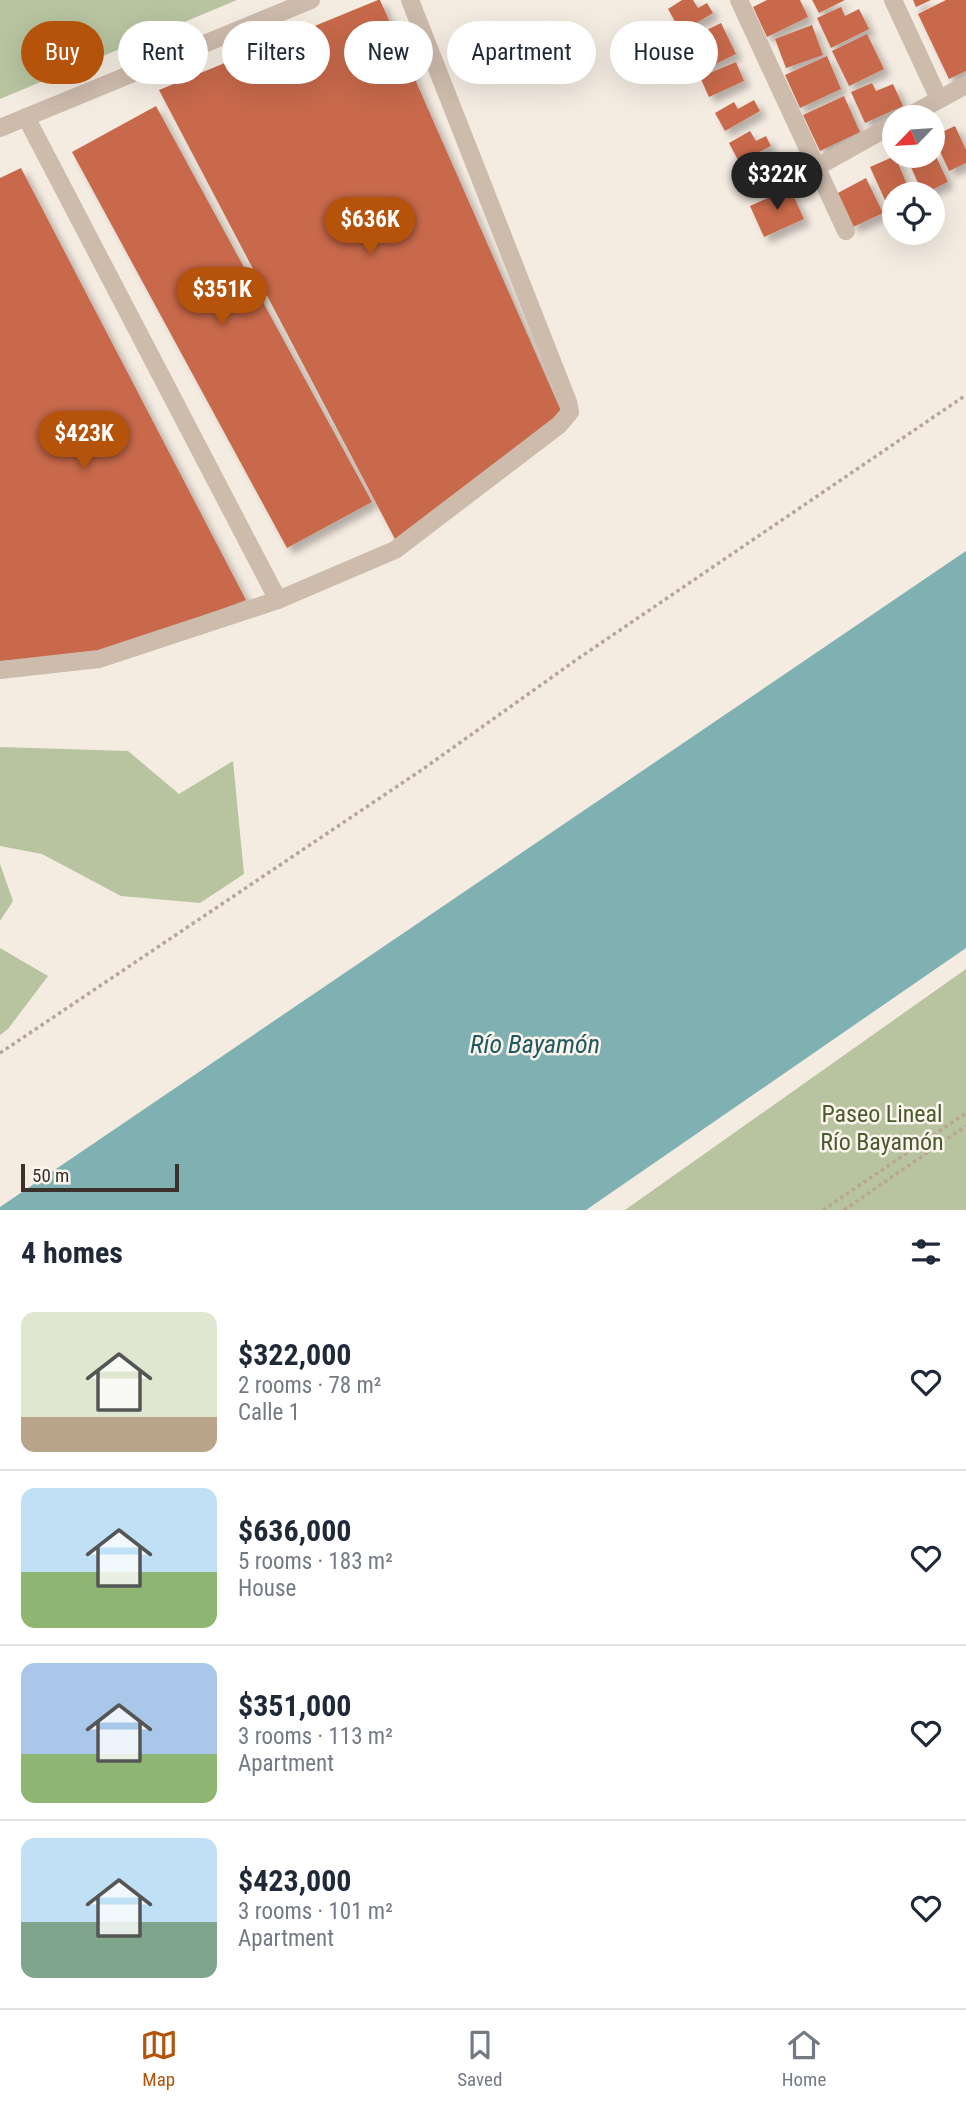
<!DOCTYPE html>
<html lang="en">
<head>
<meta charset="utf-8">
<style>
  body { margin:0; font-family:"Roboto Condensed",sans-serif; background:#f2f2f3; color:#1f2937; height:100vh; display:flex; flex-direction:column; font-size:26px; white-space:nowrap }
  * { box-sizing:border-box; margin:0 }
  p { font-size:23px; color:#747a83 }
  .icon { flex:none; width:38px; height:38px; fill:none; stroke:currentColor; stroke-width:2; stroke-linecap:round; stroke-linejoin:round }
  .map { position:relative; height:1210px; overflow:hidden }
  .drawer { display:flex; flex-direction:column; background:#fff; flex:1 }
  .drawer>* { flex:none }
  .hud { position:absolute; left:21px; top:21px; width:924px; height:63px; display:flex; gap:14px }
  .needle { width:46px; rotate:245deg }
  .fabs { position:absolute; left:882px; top:105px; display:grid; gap:14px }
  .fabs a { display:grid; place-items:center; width:63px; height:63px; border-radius:50%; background:#fff; box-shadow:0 7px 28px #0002; font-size:35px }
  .scale { position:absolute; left:21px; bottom:18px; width:158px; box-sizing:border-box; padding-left:7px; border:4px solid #3b302b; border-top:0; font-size:19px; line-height:24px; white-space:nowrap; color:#3b302b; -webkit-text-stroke:5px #fbf5ee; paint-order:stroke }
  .price { position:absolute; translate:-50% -60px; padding:0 16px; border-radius:24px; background:#b45309; color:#fff; font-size:23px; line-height:46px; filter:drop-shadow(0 2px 4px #0008) }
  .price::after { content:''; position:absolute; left:50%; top:42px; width:21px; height:16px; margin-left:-10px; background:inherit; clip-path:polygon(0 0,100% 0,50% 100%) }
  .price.on { background:#222; color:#fff }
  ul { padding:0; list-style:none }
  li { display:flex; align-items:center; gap:21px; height:175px; padding:0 21px }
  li+li { border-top:2px solid #e0e1e3 }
  li span { display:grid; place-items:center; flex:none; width:196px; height:140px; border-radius:14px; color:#555 }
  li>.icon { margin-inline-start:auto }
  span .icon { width:84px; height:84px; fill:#fffc; stroke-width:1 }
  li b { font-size:30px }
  h2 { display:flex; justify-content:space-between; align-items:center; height:84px; padding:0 21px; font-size:30px }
  .chip { padding:0 24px; border-radius:32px; background:#fff; box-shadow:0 7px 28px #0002; font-size:24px; line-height:63px }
  .chip.on { background:#b45309; color:#fff }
  .dock { display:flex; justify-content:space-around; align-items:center; height:98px; border-top:2px solid #e0e1e3; background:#fff; font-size:19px; color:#747a83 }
  .dock a { display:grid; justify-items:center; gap:4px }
  .dock .on { color:#b45309 }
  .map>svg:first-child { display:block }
</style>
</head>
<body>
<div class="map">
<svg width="966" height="1210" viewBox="0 0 966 1210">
  <defs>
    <filter id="shadow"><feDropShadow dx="6" dy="6" stdDeviation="3.5" flood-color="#0004"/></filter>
  </defs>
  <rect width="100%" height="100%" fill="#f4ebe1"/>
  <g fill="#b8c4a0">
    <path d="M0,0H237L0,99Z"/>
    <path d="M0,747L128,751L179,794L233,761L244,874L200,903L121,896L42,854L0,846Z"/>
    <path d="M0,864L13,901L0,921Z"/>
    <path d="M0,948L48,976L8,1029L0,1035Z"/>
    <path d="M966,969V1210H625Z"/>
  </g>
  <path fill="#7fb0b2" d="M966,551V948L586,1210H0V1207Z"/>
  <g fill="#c8694b" filter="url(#shadow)">
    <path d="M378,0H380L562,413L396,541L159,90Z"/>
    <path d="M682,0H693L698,8L707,3L713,13L681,32L668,9Z"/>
    <path d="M767,0H800L808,17L767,37L753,7Z"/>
    <path d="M812,0H845L819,13Z"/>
    <path d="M913,0H931L916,7Z"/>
    <path d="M946,0H966V71L949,79L918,14Z"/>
    <path d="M841,7L845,16L859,9L869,29L831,48L817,18Z"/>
    <path d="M721,23L736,54L699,72L684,41Z"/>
    <path d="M812,25L823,55L786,68L775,39Z"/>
    <path d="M867,34L884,69L849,86L832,51Z"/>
    <path d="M827,56L841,89L800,108L785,75Z"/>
    <path d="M736,62L744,81L709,97L700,77Z"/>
    <path d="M872,83L876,91L893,84L903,106L865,123L851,92Z"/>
    <path d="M844,96L860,132L820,151L803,115Z"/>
    <path d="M754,100L760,111L725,131L715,113L734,102L738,109Z"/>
    <path d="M156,106L372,502L287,548L72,152Z"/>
    <path d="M955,126L966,150V163L949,171L933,136Z"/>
    <path d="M750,131L756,141L766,136L771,146L739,162L729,143Z"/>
    <path d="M933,150L948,182L923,194L906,156H933Z"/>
    <path d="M895,156L911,194H894V207L889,209L870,167Z"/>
    <path d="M771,159L780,181L753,192L744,169Z"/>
    <path d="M21,168L246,600L101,654L0,661V178Z"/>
    <path d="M866,178L883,213L853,227L836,194Z"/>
    <path d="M790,188L804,219L764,237L750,206Z"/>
  </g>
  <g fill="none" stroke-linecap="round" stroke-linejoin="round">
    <g stroke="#b9a596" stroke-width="3.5" stroke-dasharray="3.5 3.5" stroke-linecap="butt">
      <path d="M0,1053L423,769L576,660L966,395"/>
      <path d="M823,1210L966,1113"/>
      <path d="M844,1210L966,1126"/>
    </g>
    <g stroke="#cdbbac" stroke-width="18">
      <path d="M739,0L846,231"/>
      <path d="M893,0L939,99"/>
      <path d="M26,117L278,600"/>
      <path d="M907,117L966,85"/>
      <path d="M0,128L311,0"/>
      <path d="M817,167L894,124"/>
      <path d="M0,670L99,659L278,600L395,550L559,425L570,412L568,402L410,0"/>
    </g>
  </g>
  <g text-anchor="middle" stroke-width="5" stroke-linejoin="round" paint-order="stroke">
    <g font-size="24" fill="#4a5a2e" stroke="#fbf5ee">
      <text x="882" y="1122">Paseo Lineal<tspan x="882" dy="28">Río Bayamón</tspan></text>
    </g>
    <g font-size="26" font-style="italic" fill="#1f5a5e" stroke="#fbf5ee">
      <text x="535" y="1053">Río Bayamón</text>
    </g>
  </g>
</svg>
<div class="fabs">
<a><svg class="needle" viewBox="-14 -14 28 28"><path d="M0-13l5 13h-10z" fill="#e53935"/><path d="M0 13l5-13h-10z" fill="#747a83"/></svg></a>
<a><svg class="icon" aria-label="locate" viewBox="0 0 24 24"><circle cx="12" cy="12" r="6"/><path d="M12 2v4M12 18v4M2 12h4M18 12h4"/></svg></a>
</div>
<div class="scale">50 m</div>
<b class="price on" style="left:777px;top:212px">$322K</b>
<b class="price" style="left:370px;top:257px">$636K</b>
<b class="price" style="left:222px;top:327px">$351K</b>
<b class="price" style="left:84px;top:471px">$423K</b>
<div class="hud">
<a class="chip on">Buy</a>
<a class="chip">Rent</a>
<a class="chip">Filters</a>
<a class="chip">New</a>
<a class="chip">Apartment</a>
<a class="chip">House</a>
</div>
</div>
<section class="drawer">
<h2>4 homes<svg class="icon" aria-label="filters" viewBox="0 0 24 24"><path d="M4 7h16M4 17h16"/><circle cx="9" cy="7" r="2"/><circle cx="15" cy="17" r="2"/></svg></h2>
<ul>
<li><span style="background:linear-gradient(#dfe7d0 75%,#b9a48a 0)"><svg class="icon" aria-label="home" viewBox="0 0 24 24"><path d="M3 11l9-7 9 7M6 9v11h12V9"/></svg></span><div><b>$322,000</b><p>2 rooms · 78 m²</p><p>Calle 1</p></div><svg class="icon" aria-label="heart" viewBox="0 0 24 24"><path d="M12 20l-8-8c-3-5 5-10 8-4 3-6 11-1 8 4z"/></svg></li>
<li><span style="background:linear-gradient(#bfe0f5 60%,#8fb573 0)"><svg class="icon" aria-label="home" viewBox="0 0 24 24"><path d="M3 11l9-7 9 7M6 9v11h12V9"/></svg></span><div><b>$636,000</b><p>5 rooms · 183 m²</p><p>House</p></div><svg class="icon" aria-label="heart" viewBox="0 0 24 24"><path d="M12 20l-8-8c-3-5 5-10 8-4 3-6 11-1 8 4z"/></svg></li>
<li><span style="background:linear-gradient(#a9c7e8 65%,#8fb573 0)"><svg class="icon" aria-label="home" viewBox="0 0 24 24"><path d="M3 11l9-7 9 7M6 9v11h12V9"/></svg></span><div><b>$351,000</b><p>3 rooms · 113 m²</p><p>Apartment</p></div><svg class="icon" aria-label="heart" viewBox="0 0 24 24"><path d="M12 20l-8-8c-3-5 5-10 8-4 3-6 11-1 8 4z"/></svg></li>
<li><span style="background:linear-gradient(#bfe0f5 60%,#7fa58c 0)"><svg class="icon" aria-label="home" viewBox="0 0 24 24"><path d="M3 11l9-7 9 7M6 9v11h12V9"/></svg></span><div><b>$423,000</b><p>3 rooms · 101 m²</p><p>Apartment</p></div><svg class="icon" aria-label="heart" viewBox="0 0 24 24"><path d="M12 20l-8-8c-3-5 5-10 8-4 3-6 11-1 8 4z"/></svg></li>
</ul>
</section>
<nav class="dock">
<a class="on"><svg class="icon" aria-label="map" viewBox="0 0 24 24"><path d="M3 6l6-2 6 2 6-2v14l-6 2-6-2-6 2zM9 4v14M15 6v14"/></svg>Map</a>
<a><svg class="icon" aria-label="saved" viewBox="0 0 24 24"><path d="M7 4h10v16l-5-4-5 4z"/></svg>Saved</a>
<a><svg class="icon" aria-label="home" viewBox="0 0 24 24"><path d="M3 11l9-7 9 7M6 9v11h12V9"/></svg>Home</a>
</nav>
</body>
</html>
